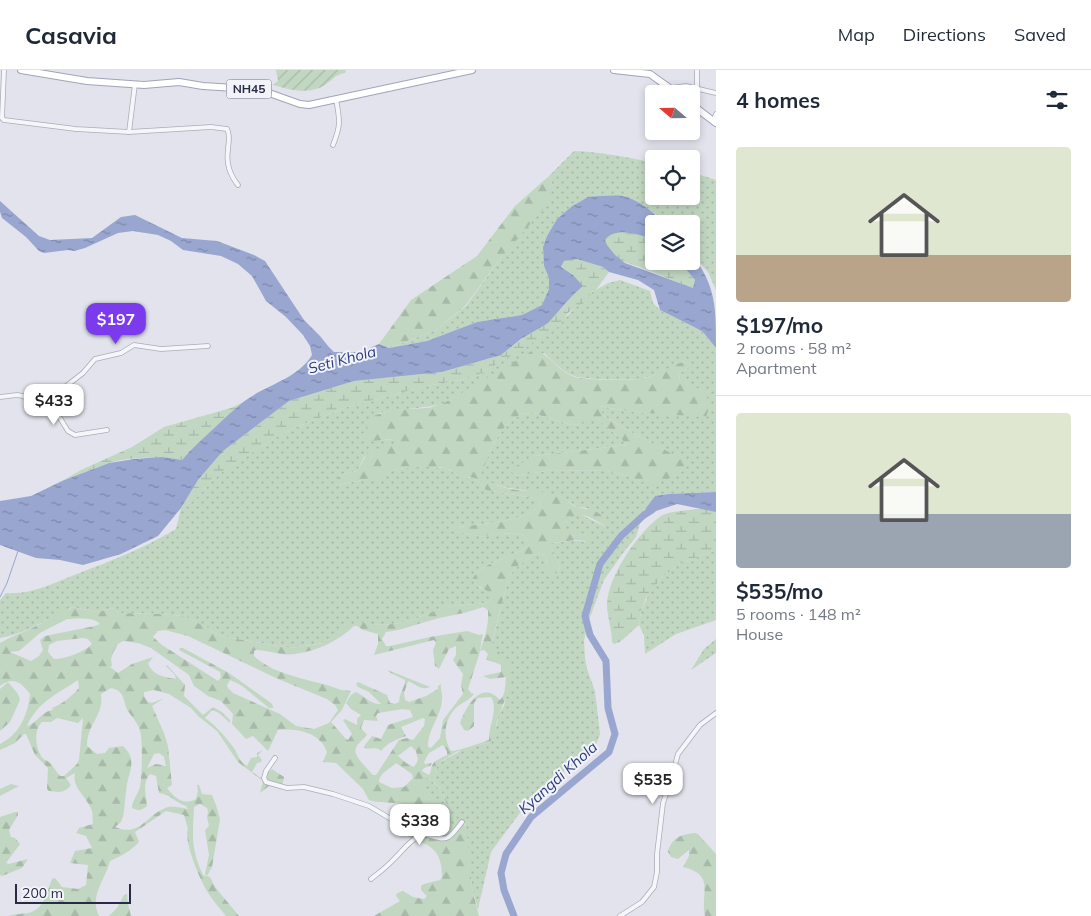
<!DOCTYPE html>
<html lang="en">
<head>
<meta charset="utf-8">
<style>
  body { margin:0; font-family:Mulish,sans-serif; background:#f2f2f3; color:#1f2937; height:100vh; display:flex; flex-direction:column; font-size:19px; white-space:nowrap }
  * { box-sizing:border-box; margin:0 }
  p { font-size:16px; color:#747a83 }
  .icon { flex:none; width:28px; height:28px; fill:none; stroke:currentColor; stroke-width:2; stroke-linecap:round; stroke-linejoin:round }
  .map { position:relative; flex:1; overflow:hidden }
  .drawer { display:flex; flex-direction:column; background:#fff; width:375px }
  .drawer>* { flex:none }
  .needle { width:32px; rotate:290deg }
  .buttons { position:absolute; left:645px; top:15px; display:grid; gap:10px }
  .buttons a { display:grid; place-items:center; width:55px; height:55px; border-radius:5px; background:#fff; box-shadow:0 2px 8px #0003; font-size:25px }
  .scale { position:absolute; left:15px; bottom:12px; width:116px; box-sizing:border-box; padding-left:5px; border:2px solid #282b46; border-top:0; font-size:14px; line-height:18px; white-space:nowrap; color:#282b46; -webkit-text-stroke:4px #f2f3f9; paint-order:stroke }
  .price { position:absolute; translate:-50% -42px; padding:0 11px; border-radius:10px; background:#fff; color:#222; font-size:16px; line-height:32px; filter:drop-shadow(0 1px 2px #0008) }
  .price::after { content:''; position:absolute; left:50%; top:30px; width:15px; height:11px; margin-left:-8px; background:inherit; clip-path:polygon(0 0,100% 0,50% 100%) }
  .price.selected { background:#7c3aed; color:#fff }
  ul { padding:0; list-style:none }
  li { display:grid; align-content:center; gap:10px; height:265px; padding:0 20px }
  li+li { border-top:1px solid #e0e1e3 }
  li span { display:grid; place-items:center; height:155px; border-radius:5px; color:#555 }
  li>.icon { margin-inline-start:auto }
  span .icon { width:90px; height:90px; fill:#fffc; stroke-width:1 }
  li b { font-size:21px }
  h2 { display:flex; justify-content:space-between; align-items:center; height:60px; padding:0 20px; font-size:21px }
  header { display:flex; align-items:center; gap:30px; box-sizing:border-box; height:70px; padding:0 25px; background:#fff; border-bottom:1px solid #e0e1e3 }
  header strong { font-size:24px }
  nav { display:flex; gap:28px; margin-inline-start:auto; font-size:18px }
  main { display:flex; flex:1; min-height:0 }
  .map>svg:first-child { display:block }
</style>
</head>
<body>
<header>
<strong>Casavia</strong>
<nav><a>Map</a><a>Directions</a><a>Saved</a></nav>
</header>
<main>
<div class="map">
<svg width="716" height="846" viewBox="0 0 716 846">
  <defs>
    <pattern id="grass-dots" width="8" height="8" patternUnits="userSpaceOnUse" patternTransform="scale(1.25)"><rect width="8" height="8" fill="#c2d7c2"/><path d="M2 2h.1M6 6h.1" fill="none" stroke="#a7b9a8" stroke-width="1.8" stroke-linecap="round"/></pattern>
    <pattern id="forest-firs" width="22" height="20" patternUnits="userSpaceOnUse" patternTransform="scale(1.25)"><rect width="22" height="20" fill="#c2d7c2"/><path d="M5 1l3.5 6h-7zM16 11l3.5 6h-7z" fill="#a7b9a8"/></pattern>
    <pattern id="wetland-marsh" width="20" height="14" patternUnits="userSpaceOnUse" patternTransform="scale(1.25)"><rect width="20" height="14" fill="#c2d7c2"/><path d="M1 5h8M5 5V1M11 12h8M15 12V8" fill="none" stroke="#a7b9a8"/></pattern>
    <pattern id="garden-furrows" width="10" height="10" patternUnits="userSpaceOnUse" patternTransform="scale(1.25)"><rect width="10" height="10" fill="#c2d7c2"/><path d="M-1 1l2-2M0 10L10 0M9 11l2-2" fill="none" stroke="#a7b9a8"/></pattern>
    <pattern id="water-ripples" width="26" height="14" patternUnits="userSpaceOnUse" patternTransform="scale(1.25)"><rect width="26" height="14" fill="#99a6d0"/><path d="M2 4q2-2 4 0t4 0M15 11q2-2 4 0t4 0" fill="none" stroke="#7d87ab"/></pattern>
  </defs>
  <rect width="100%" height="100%" fill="#e2e3ec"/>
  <g fill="url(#grass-dots)">
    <path d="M574,81C601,82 627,87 654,93V126H691V102L716,110V220L708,202L691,183V154H663L655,144L638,133L571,137L557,149L547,166L543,177L544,196L549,208V219L542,235L522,245L477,252L427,271L389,278L436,260L466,236L553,116L549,106Z"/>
    <path d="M620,210L650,221L653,233L660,240L696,258L703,262L716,278V422L669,424L655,426L643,443L636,467L623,483L604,510L587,555L584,571L585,588L587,599L595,621L600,664L593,682L550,711L528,732L491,782L478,839L472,819L465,753L458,754L450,761L434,750C444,725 421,726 423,705C435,711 445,725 448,738L442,746L451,738L434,709L437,694L464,679L490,672L497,654L498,645L504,636L509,613L502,585L495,579L492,573L509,506L519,495L536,483L546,485L547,500L557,503L560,498L558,491L550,476L551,473C562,472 575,469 585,472L589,467C579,462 569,461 559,456L574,446L580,444L606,457L587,438L577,437L560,426L503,417L488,412L480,404L492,377L500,363L507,354L521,344L533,343L571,355L579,354L587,349H598L628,375L534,386L514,406L553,400L607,401L625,405L640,411L681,402L689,393L636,365L604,346L598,336L634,342L688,345L705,322L679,310L680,303L689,297L683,291C672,297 660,304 648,307C636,311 586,310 574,306C562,302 553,291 544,283L507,297L459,326L439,335L379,343L375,371L394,369L399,371L398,374L364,387L357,401L343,404L338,415L362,410H374L393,400L417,396L445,398L468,408H475L486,420L540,429L541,432C538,436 535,441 530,443C516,451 471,456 453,457L450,460L483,467L495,463L521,464L527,470L529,475C512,489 484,490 472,509L480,518L486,519L491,523V531L485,533L444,537L410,551L394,554L373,555L356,553L328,570L318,574L290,578L220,566L208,558L184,546L159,544L119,543L113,538L97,542L73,537L70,538L68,540C58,540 59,543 51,548C35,556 19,565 0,568V530L6,523C32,525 53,513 77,504C111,491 144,478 176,459L181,438L193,431L219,404L274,368L294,358L347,337L427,316L475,307L557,257L587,225L608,213Z"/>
    <path d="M716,480V550L676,564L645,584L644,565L639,555L641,542L650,521L662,507L681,493Z"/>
    <path d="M716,569V583L691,600L704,579Z"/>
  </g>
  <g fill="url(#forest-firs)" fill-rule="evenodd">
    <path d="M549,106L553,116L549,132L500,189L465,236L436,260L389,278L379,274L411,230L477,186L515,136Z"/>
    <path d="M535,279C549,285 558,300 572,306C584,311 637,311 649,307C663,302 676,292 691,290L689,297L680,303L679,309L705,322L710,335L706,347L634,342L599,336L604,346L636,365L690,393L681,402L666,410L650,415L625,405L607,401L553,400L514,406L512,402L516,396L534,386L628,375L598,349L587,350L579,354L571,355L533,343L521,344L507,354L500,363L492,377L481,404C501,426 531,417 558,425C565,427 570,435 577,437C593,441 596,438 608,452L606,457C583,442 581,441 560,456C571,462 585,460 593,471C586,472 582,470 576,470C568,471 559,472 551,473L550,476L558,491L560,498L557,503L550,505L547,500L546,485L536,483L519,495L509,506L492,572C496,581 505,586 508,595C514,615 506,627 499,644C496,650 496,660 495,667L490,672L456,682L437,694L434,709L451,738L441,746V743L445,742L448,738C445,726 434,709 423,705C422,718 434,727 440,738L434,750L450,761L454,756L464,753L467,762L472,819L479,846H374L400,831L396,826L397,823L403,821L413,827L424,829L427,826L421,820V816L424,814L440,810L442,807C442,780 431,775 408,767V763L411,761L426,758C423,755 423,751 421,747C412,727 385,736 369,730L363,719L336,693L323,692L327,682C320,662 296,658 278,660L268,681L253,666L246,669L232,654L233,644L221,631L208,626L194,616L189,605L151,578L138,573L123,571L118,574L113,583L111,589L112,596L110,597L118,603L132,594L153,587L148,594C154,606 164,607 176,609L175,605L166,596L167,595L185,615L184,626L203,645L213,637L222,642L230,650V653L219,643L212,640L205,648C216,656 225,666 233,677C239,685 237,689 247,696L251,688L257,687V683L261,681H262L258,685L262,690L261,692L257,693L252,702L261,708L272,699L284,707L282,719L269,716L260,723L263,711L238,692L217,661L198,646L191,638L169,624L154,620L144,622V626L148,632L152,633L164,628L152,636L164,663L168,676L172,715L167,718C175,728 183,736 196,729L198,721L197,715H199L202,724L212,725L216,735L220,749L212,797L207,806L205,804L209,785L205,760L209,756L207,747L208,742L207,738L200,734L194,737C193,766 190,777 203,805L210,807L215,817L239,846H226C220,838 212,830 207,821C200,810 183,770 188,759L184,745L166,741L135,762L139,772C131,781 121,786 110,791C105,810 89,826 99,846H8C14,844 21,844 28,843C44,840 47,822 52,809L55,808L62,817L78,819L86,815L88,795L70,793L75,781L92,778L86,766L76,763L79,758L93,754C92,750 93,745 92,741C88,728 71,717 75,703L66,708L71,715C64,724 58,722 49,721L47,719L48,698L35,685L26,664H24L15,673L0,680V674C20,664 28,644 30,624C21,612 13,606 0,616V573C19,562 44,556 60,540H68L73,537L97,542L114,538L119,543L159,544L184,546L208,558L220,566L290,578L318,574L328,570L346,557L356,553L360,552L373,555L394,554L410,551L444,537L485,533L491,531L490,523C484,518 477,517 472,509C484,490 512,489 529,475L527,470L521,464L495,463L483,467L449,460L453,457C471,456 516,451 530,443C535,441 538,436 541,432L540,429L486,420L475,408L456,406L451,400L440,397H411L393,400L375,410H362L338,415L337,409L343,404L357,401L368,382L398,374L399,371C384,365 374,378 362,364L367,360C360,337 420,340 432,337C447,333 460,324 473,316C494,303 515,292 535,279ZM483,537L488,540C489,555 485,567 480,581L484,580L488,584L486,589C490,592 496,592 501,595V602L483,606L490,609L506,607C505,615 506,624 500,630C481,609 466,637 460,653L464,660L468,661L474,656V633L478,628L491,627C499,639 488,657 489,670C480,673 459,681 451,681C441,666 445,644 461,634C466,631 470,629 474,624L471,623L468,619L479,585L483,564L479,565L467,561L430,567L390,576H386L382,569L386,562C404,560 419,553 436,549C452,545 468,543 483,537ZM67,549C76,549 93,546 100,554L95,556L45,566L40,570L43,580L39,586L31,591L10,582L19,581L40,563ZM354,556H357L363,560L378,564V574L374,585L434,570L436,573L433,580L435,596L439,599L449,579L456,576V585L453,590L463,604L461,615L463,624L443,650L440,668L431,678L428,677C427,660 441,647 442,630C443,624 440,620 441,614L438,616V619L426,626L409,632L405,630L404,623L408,611C415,614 422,621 430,617L388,600L389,602L405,610C405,617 400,622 399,632L395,634L390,633L387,625L358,612L356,614L358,617L369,622L381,634C372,635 364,626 356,622L351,625L346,633L351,639L361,645L357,649V655L345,649L343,650L352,664L348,670L345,668L331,652L342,640L351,621L341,620C314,609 276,607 254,586V581L256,580C268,580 282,586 295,584C317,581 337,572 354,556ZM165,560L188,566L278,609L327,629L335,635L338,640L329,653L314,659L296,656L280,644L233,623L228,618L227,615L230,610L241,615L269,638H273V636L271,633L229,603L183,578H180L179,580L220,602L221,607L218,611L162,575L153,567L158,561ZM83,568L88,569L92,574C84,582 66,589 54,589L48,582L49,575L57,571ZM78,610L79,618C71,627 62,634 52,638L53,640C41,641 37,654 27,656C38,631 58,624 78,610ZM111,618C126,621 122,631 128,641C132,647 138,653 140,661C143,670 142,707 140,717C138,725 132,730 132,738C139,741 141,741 147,736C146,725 142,713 150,704L156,706L159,723C172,725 174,732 186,736L188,739C182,738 175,736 168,737C146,744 141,768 115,757L121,752L123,747C125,737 125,725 127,714C130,700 137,689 123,676L109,678L105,683L97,684L87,676C87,653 104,647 101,624ZM403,639L410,640L413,647L388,655L381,669L372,666L365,675L364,678C370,680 376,676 381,681C387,673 397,669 406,666L401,657L423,648L425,649L424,656L413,670L407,668L399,670L376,705H373C369,700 352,685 356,678C357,674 364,669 367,665L361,658L364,650L378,651L376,646L378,643ZM57,648L78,653L83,648L79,690L77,694L64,706H60C56,702 54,697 50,693C47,690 43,690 41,686C35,676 34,660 42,652H51ZM443,675L447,681V685C442,688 435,690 433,694C430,698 432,701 429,705L422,701L424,698L430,696L432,693L425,694L424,692L429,683ZM411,676L416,681L418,690L414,697L406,693L398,686ZM159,683L164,687L166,696L156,694L147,698L154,684ZM396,693L412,704L413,708L404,717L392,718L379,712C379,703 390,699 396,693Z"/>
    <path d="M8,612L18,624L20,630L10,652L0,661V619Z"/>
    <path d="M11,714L19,716L0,726V719Z"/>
    <path d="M15,742H18V745L9,760L11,767L15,768L20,774L6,793L9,794L28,789L22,798L2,806L0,805V747Z"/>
    <path d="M695,763L698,764L716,784V846H705C700,823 716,805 683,797L689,786V780L678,789L671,787L668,782C671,768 682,764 695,763Z"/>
    <path d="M127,824L128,834L131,846H109L117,838L124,825Z"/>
  </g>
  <g fill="url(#wetland-marsh)">
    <path d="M574,151L654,164V191H679L695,210L693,219L653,202L563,170Z"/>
    <path d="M577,189L603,197L609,202L596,220L592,221L587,230L568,243L564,250L553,261L475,307L427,316L347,337L294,358L273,369L219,404L193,431L181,438L198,410L223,381L289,331L354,311L442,302L501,285L561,239L573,225L582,217L573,205L561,197L564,191Z"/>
    <path d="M243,332L190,381L182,390C158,387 132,386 109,393C93,398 78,406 62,411L81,400L132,377L164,357L231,338Z"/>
    <path d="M695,439H716V480L681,493L662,507L646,528L641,542L639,555L620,572L614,574L612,572C612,559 607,547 607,534C608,506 639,461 661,446C669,441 685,441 695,439Z"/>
  </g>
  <path fill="url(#garden-furrows)" d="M276,0H346L345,3C334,5 334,9 325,15C309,25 290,20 273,15L278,11Z"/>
  <g fill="url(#water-ripples)">
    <path d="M601,126C608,126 616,125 622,126C638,129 654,142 663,154H654V171C641,164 615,156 605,170L607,175L615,185L625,193L693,218L695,210L679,191H691V183C716,216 716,236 716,278L703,262L696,258L660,240L654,220L638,210L609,202L603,197L577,189L564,191L561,197L573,205L583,216L573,225L548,253L521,269L501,285L442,302L354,311L289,331L223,381L198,410L181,438L158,466L121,484L83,495L60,490L36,488L0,475V431L31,426L62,411L109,393L134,389L162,387L182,390L190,381C207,365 224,348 242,333C264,315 297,310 312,285L310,276L303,265L286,247L266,231L252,206L238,194L221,186L183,180L171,171L158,165L133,161L118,163L85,178L74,181L68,180L44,183L39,181L26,167L2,148L0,142V131L39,166L50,170L92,168L121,147L135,145L182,168L217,171L254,185L265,191L304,250L320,266L328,276L334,282H360L379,274L389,278L427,271L477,252L522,245L542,235L549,219V208L544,196L543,177L547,166L557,149L571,137L588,127Z"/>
    <path d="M716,422V442L677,434L644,445L646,438L655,426L669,424Z"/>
  </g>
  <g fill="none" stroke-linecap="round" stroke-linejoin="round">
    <path stroke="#99a6d0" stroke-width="1" d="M0,527L7,513L18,481"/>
    <path stroke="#99a6d0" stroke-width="7" d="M514,846L504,820L501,803L506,784L531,747L609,682L615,664L608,638L606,591L590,565L585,546L600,494L621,466L644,445L652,440"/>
    <defs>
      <g id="minor">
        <path d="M4,0L2,48L4,50L76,59L129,62L135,14"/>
        <path d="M671,18L686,16L716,23"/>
        <path d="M697,19V0"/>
        <path d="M713,51L716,44"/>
        <path d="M129,62L211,57L227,59C231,67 228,72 228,80C226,93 230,105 238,115"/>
        <path d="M333,75C341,55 340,51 336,29"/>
        <path d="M0,327L17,325L23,326L34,332L47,333L55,340L68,361L75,365L107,360"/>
        <path d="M47,333L52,327L83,303L95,289L121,283L134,275L161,279L208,276"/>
        <path d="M275,688L266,701L264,708L266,712L287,718L304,717L333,724L369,736L413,762L422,764"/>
        <path d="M371,809C380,802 388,796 395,788C406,777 408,772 422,764C446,769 445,775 462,752"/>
        <path d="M620,846L642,832L654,817L657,802V784L663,733L672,706L678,684L700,655L716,643"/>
      </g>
      <g id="primary">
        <path d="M21,0L87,11L144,15L179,12L203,16L251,19L269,23L300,34L309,35L472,0"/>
        <path d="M614,0L650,4L678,24"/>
        <path d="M691,34L716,53"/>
      </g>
    </defs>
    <use href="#minor" stroke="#aaacba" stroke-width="5.5"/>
    <use href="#primary" stroke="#a0a4b9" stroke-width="8"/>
    <use href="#minor" stroke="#f5f6f9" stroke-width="4"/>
    <use href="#primary" stroke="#fff" stroke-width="6"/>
  </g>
  <g text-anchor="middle" stroke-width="4" stroke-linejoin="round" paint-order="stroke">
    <rect fill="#f2f3f9" stroke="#65677c" stroke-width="1" x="226.5" y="9.5" width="45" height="19" rx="4"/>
    <g font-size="12" font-weight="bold" fill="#282b46">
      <text x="249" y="23">NH45</text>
    </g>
    <g font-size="15" font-style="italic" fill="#2c3d7f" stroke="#f2f3f9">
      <text transform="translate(342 290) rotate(-15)" y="5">Seti Khola</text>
      <text transform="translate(558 708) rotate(-42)" y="5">Kyangdi Khola</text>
    </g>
  </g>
</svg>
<div class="buttons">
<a><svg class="needle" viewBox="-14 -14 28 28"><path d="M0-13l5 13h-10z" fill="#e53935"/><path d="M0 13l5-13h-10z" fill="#747a83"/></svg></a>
<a><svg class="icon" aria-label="locate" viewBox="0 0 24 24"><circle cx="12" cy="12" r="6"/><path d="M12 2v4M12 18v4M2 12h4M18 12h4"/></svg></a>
<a><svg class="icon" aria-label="layers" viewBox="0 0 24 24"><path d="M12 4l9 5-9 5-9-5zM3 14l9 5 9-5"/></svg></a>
</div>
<div class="scale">200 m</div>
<b class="price selected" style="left:116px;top:275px">$197</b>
<b class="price" style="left:54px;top:356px">$433</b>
<b class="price" style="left:653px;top:735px">$535</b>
<b class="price" style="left:420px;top:776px">$338</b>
</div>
<section class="drawer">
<h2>4 homes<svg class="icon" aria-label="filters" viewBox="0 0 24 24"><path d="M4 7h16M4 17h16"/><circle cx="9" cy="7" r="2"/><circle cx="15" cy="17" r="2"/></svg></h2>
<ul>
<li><span style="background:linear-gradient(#dfe7d0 70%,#b9a48a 0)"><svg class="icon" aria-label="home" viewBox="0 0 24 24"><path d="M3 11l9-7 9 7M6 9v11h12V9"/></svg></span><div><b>$197/mo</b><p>2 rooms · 58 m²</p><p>Apartment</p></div></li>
<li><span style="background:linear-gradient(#dfe7d0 65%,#9aa5b1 0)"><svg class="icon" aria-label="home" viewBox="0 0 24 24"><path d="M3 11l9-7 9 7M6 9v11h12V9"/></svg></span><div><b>$535/mo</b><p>5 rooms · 148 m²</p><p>House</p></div></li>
</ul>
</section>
</main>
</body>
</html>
